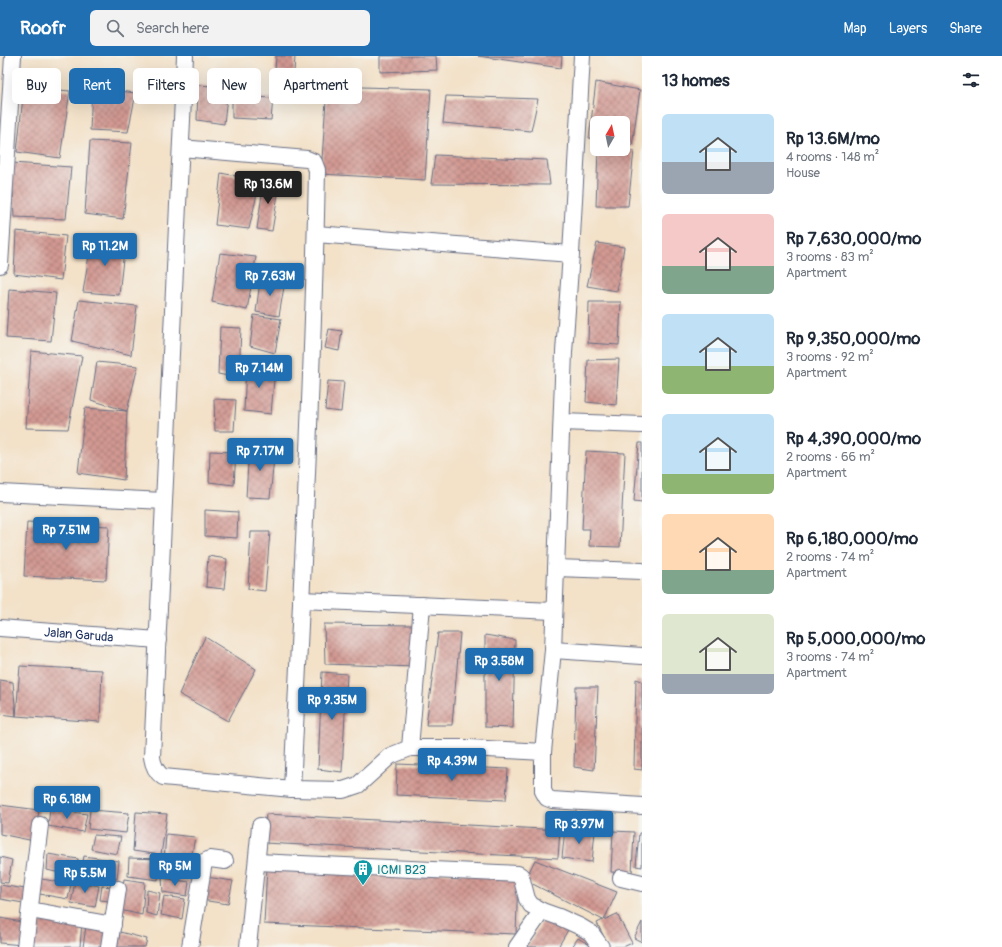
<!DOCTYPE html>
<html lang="en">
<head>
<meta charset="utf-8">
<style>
  body { margin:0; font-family:Pangolin,sans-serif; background:#f2f2f3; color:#1f2937; height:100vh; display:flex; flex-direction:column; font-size:15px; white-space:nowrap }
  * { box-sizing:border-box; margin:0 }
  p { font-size:13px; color:#747a83 }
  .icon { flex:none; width:22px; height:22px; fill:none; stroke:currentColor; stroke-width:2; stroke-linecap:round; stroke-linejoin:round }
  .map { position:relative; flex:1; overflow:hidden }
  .sheet { display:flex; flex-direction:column; background:#fff; width:360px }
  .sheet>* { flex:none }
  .hud { position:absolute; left:12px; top:12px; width:380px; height:36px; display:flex; gap:8px }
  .needle { width:26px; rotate:9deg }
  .controls { position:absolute; left:590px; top:60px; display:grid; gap:8px }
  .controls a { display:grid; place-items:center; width:40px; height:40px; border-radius:6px; background:#fff; box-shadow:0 4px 16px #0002; font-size:20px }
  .price { position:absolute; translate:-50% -34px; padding:0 9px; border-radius:4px; background:#1f6fb2; color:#fff; font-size:13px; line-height:26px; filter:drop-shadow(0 1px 2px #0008) }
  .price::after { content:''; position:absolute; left:50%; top:24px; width:12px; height:9px; margin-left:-6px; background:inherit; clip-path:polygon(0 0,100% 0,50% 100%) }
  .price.current { background:#222; color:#fff }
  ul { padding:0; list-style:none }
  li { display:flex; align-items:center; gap:12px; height:100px; padding:0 20px }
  li span { display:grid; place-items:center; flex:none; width:112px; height:80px; border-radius:6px; color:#555 }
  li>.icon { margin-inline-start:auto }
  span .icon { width:48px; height:48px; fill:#fffc; stroke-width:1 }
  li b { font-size:17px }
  h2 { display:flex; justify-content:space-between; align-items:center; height:48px; padding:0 20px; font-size:17px }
  .tag { padding:0 14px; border-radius:6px; background:#fff; box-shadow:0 4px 16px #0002; font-size:14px; line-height:36px }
  .tag.current { background:#1f6fb2; color:#fff }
  header { display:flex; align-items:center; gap:24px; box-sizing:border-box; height:56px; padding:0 20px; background:#1f6fb2; color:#fff }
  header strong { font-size:19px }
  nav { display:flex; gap:22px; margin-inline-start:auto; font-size:14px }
  .search { width:280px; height:36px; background:#f2f2f3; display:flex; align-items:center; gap:10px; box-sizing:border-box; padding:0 14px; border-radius:6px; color:#747a83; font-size:15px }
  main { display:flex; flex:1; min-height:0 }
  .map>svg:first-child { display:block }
</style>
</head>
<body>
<header>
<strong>Roofr</strong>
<div class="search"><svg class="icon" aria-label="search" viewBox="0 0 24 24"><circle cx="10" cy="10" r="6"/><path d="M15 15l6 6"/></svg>Search here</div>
<nav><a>Map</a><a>Layers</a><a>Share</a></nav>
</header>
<main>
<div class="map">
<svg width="642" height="891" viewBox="0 0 642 891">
  <defs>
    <pattern id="building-cross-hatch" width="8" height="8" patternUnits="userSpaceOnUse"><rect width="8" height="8" fill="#d29992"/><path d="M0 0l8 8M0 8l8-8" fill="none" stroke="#aa7d7a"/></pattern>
  </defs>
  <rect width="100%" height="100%" fill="#f6f6f2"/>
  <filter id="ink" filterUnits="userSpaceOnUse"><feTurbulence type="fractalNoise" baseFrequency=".025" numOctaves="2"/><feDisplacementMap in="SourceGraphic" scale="8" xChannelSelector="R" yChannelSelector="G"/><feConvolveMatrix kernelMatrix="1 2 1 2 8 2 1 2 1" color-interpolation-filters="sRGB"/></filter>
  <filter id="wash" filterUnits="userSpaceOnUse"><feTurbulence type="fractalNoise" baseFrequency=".012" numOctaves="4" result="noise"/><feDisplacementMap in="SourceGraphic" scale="16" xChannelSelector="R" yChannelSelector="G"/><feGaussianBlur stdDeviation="0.9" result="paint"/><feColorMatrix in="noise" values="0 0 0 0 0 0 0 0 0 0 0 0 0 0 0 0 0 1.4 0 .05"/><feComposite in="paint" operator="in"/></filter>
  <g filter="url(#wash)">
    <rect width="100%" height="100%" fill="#f3e1c8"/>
    <g id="blocks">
      <g fill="url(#building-cross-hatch)">
        <path d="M276,0H295L294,17L275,15Z"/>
        <path d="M380,0H436L437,14L380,16Z"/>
        <path d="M478,0H562L561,12Z"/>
        <path d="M596,26L640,34L632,90L623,88V67H597V83L589,82Z"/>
        <path d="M198,29L228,31L224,68L197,64Z"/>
        <path d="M327,30L431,33L425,124L321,118Z"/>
        <path d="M24,31L70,35L60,102L17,96Z"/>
        <path d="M92,32L136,37L128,76L90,74Z"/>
        <path d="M232,40L273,42L271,64L232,62Z"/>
        <path d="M446,40L538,43L531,75L443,67Z"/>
        <path d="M90,85L132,87L123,163L85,158Z"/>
        <path d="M598,93L634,95L628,150H596Z"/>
        <path d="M435,99L547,104L550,129L431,128Z"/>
        <path d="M12,107L71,111L66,163L14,161Z"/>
        <path d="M221,117L260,125L249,173L215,169Z"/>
        <path d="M264,124L280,126L272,175L257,173Z"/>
        <path d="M16,175L66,180L61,224L14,218Z"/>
        <path d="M92,181L125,186L119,239L83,236Z"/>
        <path d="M597,187L624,191L617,235L587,230Z"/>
        <path d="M220,197L256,201L247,254L212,246Z"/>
        <path d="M260,225H285L279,260L256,256Z"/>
        <path d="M9,233L56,237L51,285L6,282Z"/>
        <path d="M79,244L137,250L131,299L72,285Z"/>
        <path d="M589,246H621L619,289L588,287Z"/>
        <path d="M254,259L281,263L275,297L250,290Z"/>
        <path d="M220,271L241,272L239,322L218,318Z"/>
        <path d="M329,273L342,275L339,295L325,292Z"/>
        <path d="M31,295L82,300L68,373L26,372Z"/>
        <path d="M619,303L616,349L586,346L588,304Z"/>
        <path d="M97,306L138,310L127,355L124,424L78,417L85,352L127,355L91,344Z"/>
        <path d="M246,308L275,312L271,358L244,355Z"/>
        <path d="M328,325L344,326L341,356L325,354Z"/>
        <path d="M214,343L236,344L234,375H215Z"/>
        <path d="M639,387H642V446L634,445Z"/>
        <path d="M249,390L275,392L270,442L246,441Z"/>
        <path d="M210,395L236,396L234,429L209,426Z"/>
        <path d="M586,395L625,397L620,491L589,490L590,473H582Z"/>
        <path d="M205,454L238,456L237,482L205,480Z"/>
        <path d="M27,466L109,470L106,524L24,520Z"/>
        <path d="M251,476H270L265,535L248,533Z"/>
        <path d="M208,500L227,503L224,533L206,531Z"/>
        <path d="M324,568L414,569L416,611L325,608Z"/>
        <path d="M438,577H460L452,669H426Z"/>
        <path d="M485,579L515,584L513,672L485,671Z"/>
        <path d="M205,581L256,613L228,665L179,638Z"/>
        <path d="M20,610L102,614L100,666L16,660Z"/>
        <path d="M322,616L347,618L342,716L318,713Z"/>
        <path d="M636,623L642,625V714L634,713Z"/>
        <path d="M0,624L13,626L16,660L0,658Z"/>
        <path d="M576,631H598L594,714L574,711Z"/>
        <path d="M397,708L508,713L506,744L396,739Z"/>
        <path d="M0,749L39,754L34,785L0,778Z"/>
        <path d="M50,753L87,758L83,776L48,770Z"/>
        <path d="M90,754L129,757L126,777L88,773Z"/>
        <path d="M136,756L167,758L161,799L133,795Z"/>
        <path d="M266,758L560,774L558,802L264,787Z"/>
        <path d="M565,772L595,775L592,806L562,802Z"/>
        <path d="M613,775L634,776L632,817L611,816Z"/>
        <path d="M639,777H642V811L636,810Z"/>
        <path d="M166,778L195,781L188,819L163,818Z"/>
        <path d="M94,779L121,781L117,798L91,793Z"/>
        <path d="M48,798L78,803V821L47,814Z"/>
        <path d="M84,800L119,805L117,823L81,818Z"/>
        <path d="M0,801L12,804L8,827L0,826Z"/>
        <path d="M129,802L161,803L158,824L128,820Z"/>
        <path d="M535,804L617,836L604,864L617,858L632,887L623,891H609L597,867L603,864L525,824Z"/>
        <path d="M267,810L518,820L516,878L264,868Z"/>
        <path d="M206,821L233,825L228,848L201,844Z"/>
        <path d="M36,822L71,828L68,843L34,837Z"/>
        <path d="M162,822L189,826L187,840L163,836Z"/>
        <path d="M124,823L145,826L142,859L120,854Z"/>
        <path d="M75,826L99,830L95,851L71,847Z"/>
        <path d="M0,829L32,834L29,848L0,843Z"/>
        <path d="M102,830L112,831L110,845L100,844Z"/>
        <path d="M147,834L160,837L157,860L146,857Z"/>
        <path d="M164,840L185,843L182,863L161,859Z"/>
        <path d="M546,860L568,874L558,891H527Z"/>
        <path d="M31,861L82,865L80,891H28Z"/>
        <path d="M0,862L27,867L23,889L0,887Z"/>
        <path d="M642,866V886L634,882Z"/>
        <path d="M86,870L107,875L104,891H83Z"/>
        <path d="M120,876L147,883L145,891H117Z"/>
        <path d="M578,882L593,891H572Z"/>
      </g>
    </g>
  </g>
  <g filter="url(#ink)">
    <use href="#blocks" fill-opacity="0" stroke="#676d83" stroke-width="1"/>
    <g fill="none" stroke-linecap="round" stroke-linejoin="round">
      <defs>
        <g id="minor">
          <path d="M185,0L152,701C153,709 156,716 163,721L292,733L343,734L358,729L390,700L410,692H469L543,696V735L547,742L552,744L642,750"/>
          <path d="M181,92L307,103L314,106L317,114C313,320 302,527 292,733"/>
          <path d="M316,178L571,198"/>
          <path d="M0,209L13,0"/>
          <path d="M562,366L642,369"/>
          <path d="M0,437L164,445"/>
          <path d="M556,512L642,515"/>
          <path d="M301,544L553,555"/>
          <path id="s1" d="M0,572L158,584"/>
          <path d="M553,594L642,600"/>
          <path d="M410,692L422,549"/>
          <path d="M543,696L553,594L564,296L571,198L582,0"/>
          <path d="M257,806L518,818L521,820L527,843L531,849L542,855L559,861L581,871L591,877L601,891"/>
          <path d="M621,822L642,827"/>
          <path d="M30,854L113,869"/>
          <path d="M25,891L40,769"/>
          <path d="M109,891L118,833"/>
          <path d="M190,891L204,806L210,803L225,805"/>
          <path d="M248,891L260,770"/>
          <path d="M517,891L542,855"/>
        </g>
      </defs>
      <use href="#minor" stroke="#676d83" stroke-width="18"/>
      <use href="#minor" stroke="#fff" stroke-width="16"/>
    </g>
  </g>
  <defs>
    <symbol id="building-pin" viewBox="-11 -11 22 30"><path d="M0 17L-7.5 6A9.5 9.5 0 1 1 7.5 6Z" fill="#0f9aa8" stroke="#f6f6f2"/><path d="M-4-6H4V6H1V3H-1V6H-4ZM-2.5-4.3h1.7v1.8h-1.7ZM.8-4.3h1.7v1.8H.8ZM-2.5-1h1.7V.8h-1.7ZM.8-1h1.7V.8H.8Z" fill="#fff"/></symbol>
  </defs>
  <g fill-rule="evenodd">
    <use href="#building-pin" x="352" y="802" width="22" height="30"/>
  </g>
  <g text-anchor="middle" stroke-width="3" stroke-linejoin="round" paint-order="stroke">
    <g font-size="13" fill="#1b2f5e" stroke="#f6f6f2">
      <text dy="5" stroke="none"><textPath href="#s1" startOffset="79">Jalan Garuda</textPath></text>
    </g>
    <g font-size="13" fill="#0d838f" stroke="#f6f6f2" text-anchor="start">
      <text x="377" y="818">ICMI B23</text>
    </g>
  </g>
</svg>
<div class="controls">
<a><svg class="needle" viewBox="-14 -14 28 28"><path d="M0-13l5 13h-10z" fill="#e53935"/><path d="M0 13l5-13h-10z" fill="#747a83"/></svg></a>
</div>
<b class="price current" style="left:268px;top:149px">Rp 13.6M</b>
<b class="price" style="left:105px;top:211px">Rp 11.2M</b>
<b class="price" style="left:270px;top:241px">Rp 7.63M</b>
<b class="price" style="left:259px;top:333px">Rp 7.14M</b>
<b class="price" style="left:260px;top:416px">Rp 7.17M</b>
<b class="price" style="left:66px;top:495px">Rp 7.51M</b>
<b class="price" style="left:499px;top:626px">Rp 3.58M</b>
<b class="price" style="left:332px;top:665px">Rp 9.35M</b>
<b class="price" style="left:452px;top:726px">Rp 4.39M</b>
<b class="price" style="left:67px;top:764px">Rp 6.18M</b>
<b class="price" style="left:579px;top:789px">Rp 3.97M</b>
<b class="price" style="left:175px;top:831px">Rp 5M</b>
<b class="price" style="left:85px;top:838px">Rp 5.5M</b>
<div class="hud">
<a class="tag">Buy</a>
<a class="tag current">Rent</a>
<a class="tag">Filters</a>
<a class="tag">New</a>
<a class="tag">Apartment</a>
</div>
</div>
<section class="sheet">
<h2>13 homes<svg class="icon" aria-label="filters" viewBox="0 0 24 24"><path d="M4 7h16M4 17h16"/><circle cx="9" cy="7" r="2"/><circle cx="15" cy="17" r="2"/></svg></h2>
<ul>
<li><span style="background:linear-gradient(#bfe0f5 60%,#9aa5b1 0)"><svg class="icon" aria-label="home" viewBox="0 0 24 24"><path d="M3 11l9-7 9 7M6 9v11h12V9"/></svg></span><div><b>Rp 13.6M/mo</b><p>4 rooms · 148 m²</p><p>House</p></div></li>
<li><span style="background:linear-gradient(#f6c9c9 65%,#7fa58c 0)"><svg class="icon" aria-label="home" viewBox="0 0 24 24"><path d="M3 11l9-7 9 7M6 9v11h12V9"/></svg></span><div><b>Rp 7,630,000/mo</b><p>3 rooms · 83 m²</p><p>Apartment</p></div></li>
<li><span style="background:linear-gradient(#bfe0f5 65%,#8fb573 0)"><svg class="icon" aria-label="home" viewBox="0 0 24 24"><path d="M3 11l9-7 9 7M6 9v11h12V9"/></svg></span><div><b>Rp 9,350,000/mo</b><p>3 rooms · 92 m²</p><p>Apartment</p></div></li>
<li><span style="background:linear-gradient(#bfe0f5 75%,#8fb573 0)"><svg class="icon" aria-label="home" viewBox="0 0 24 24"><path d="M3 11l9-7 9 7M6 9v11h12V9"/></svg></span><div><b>Rp 4,390,000/mo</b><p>2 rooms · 66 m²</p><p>Apartment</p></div></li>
<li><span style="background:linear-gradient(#ffd9b3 70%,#7fa58c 0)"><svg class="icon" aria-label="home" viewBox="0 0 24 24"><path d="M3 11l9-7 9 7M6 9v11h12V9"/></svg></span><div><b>Rp 6,180,000/mo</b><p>2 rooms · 74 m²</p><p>Apartment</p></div></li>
<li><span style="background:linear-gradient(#dfe7d0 75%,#9aa5b1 0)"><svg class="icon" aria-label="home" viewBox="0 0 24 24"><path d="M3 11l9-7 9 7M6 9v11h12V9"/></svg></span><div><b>Rp 5,000,000/mo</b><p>3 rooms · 74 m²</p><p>Apartment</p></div></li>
</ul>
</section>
</main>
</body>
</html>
